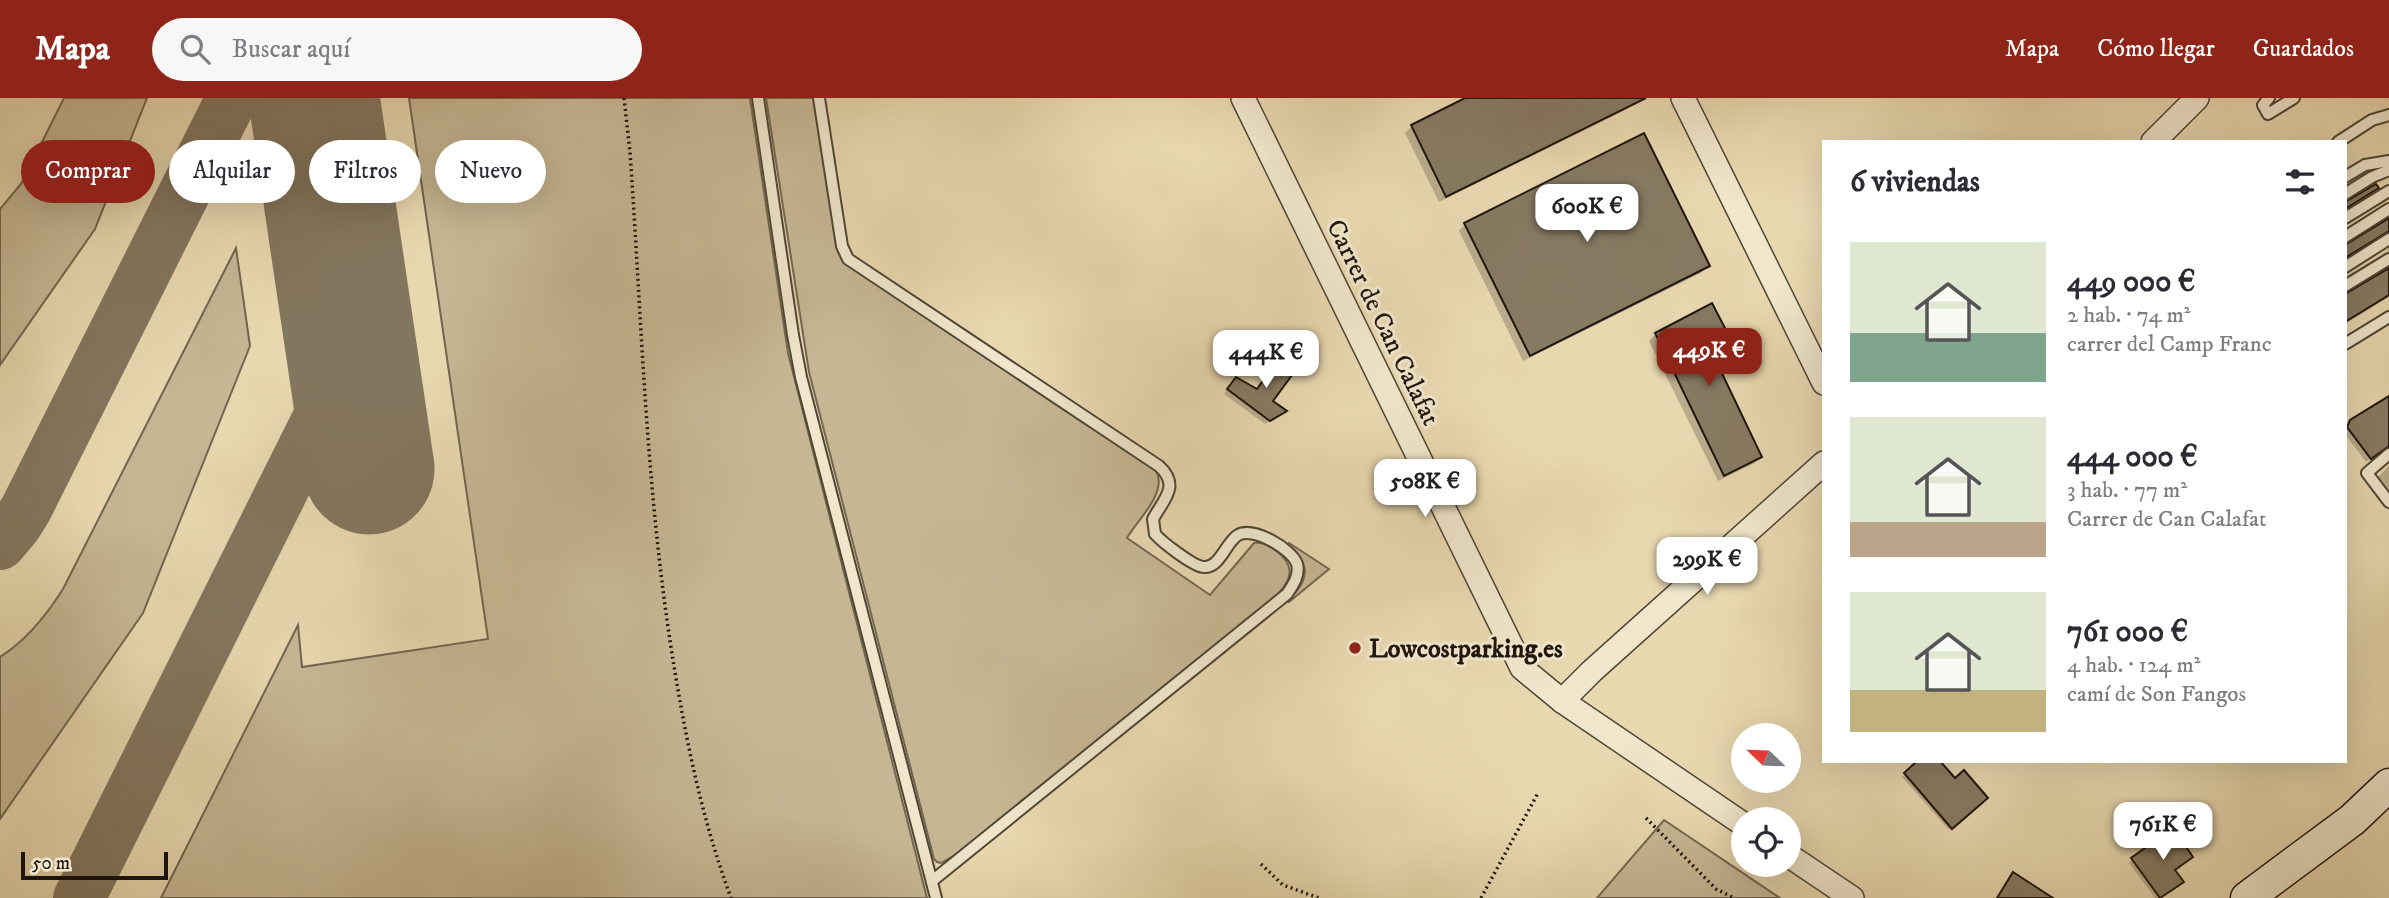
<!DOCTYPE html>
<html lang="es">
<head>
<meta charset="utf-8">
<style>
  body { margin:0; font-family:"IM FELL DW Pica",serif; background:#f7f7f7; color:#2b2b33; height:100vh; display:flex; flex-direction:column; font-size:26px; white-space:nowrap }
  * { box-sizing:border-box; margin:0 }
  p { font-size:23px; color:#7c7c81 }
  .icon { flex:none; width:38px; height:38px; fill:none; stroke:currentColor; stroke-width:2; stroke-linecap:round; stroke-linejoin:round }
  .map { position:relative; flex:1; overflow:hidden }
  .side { position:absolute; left:1822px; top:42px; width:525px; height:623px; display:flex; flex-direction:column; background:#fff; border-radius:0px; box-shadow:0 7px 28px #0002 }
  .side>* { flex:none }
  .guide { position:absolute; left:21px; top:42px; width:665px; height:63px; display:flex; gap:14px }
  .needle { width:46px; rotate:293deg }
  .tools { position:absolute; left:1731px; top:625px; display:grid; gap:14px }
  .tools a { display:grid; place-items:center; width:70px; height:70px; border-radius:50%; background:#fff; box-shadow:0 7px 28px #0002; font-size:35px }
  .scale { position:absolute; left:21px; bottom:18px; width:147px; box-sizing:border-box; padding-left:7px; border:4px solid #1e150d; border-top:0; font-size:19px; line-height:24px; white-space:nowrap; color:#1e150d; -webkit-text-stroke:5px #f0e6cc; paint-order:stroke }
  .price { position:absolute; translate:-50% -60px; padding:0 16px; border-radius:14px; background:#fff; color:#222; font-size:23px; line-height:46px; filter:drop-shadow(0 2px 4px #0008) }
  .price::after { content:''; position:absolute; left:50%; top:42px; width:21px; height:16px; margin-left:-10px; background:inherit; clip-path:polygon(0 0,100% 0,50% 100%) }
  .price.active { background:#8f2418; color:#fff }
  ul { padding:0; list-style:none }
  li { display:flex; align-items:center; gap:21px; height:175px; padding:0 28px }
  li span { display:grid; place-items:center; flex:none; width:196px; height:140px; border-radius:0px; color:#555 }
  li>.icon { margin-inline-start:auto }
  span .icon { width:84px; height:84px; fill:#fffc; stroke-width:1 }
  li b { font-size:30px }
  h2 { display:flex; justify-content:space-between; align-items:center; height:84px; padding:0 28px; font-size:30px }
  .chip { padding:0 24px; border-radius:32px; background:#fff; box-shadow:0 7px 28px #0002; font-size:24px; line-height:63px }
  .chip.active { background:#8f2418; color:#fff }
  header { display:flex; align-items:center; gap:42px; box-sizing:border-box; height:98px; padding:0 35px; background:#8f2418; color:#fff }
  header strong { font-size:33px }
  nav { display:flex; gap:38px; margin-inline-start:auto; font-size:24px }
  .search { width:490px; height:63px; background:#f7f7f7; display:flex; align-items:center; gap:18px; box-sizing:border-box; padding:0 24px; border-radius:38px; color:#7c7c81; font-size:26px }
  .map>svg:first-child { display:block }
</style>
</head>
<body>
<header>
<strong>Mapa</strong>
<div class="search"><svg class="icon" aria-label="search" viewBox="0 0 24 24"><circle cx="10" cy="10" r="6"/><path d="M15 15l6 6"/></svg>Buscar aquí</div>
<nav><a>Mapa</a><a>Cómo llegar</a><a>Guardados</a></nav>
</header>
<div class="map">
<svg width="2389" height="800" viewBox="0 0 2389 800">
  <rect width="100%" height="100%" fill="#e8d8b0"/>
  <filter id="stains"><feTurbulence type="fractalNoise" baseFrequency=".00286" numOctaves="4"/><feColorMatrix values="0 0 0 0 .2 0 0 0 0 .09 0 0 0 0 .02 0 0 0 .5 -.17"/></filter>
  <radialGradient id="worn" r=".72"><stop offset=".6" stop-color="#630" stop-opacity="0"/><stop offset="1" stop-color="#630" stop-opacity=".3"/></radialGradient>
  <g fill="#c6b794" stroke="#726650" stroke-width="2">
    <path d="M64,0H147L95,131L0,267V111L21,86Z"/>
    <path d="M409,0H750L788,255L927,800H161L298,527L302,569L488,541Z"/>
    <path d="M766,0H816L838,150L839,156L846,165L1156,372C1168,395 1138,421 1127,440L1210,497L1254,445C1262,444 1268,447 1275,452C1294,466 1294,479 1278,496L957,756L941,765L937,764L934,761L809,274Z"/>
    <path d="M236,150L250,248L143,515L0,721V559C27,542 46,518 63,491Z"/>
    <path d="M1289,445L1329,471L1289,504L1288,502C1309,483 1312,465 1287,448Z"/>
    <path d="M1664,722L1780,800H1597Z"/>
  </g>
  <g fill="#0003">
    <path d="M1469,0H1626L1629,7L1623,13L1439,104L1405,35L1412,28Z"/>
    <path d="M2376,90L2368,99L2345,113V105Z"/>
    <path d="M2389,122V199L2345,226V197L2388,173V167L2383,162L2374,163L2345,182V179L2388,153V147L2383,142H2375L2345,161V148Z"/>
    <path d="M1465,126L1707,168L1701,175L1523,263L1459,133Z"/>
    <path d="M1724,232L1705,245L1760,359L1753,366L1718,383L1649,243L1656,236Z"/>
    <path d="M1232,285L1270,303L1284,314L1265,326L1224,296Z"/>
    <path d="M2389,300V354L2381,352L2366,364L2345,336V331L2351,323Z"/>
    <path d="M2389,368V396L2377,380Z"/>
    <path d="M1920,663L1986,700L1949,732L1902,679Z"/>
    <path d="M2133,761L2173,772L2178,787L2160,800H2155L2129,765Z"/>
  </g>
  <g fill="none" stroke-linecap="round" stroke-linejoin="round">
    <g stroke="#83765e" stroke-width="52">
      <path d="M0,446L16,427L26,411L232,0"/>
      <path d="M79,800L330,297L341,261L346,219"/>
    </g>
    <path stroke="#83765e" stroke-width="131" d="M314,0L369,371"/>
  </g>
  <g fill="#877a62" stroke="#1e150d" stroke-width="2">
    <path d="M1465,0H1646L1446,99L1411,27Z"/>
    <path d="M1644,35L1710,168L1530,258L1464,125Z"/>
    <path d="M2376,86L2379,90L2345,111V104Z"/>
    <path d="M2389,120V133L2345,160V147Z"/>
    <path d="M2389,170V197L2345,224V196Z"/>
    <path d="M1712,205L1726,232L1706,242L1762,359L1724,378L1655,235Z"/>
    <path d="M1281,257L1298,269L1273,303L1287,313L1270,323L1227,291L1236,279L1257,291Z"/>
    <path d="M2389,298V348L2371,361L2347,329L2350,322Z"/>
    <path d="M1917,663H1940L1955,680L1964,672L1988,700L1952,731L1904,675Z"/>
    <path d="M2173,730L2193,759L2175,772L2184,784L2160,800L2131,760Z"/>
    <path d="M2013,774L2053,800H1997Z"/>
  </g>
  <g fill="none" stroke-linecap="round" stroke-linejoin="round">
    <defs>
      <g id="lane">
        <path d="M758,0L793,237L801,279L936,800"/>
        <path d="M819,0L842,148L848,161L1159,368C1181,388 1163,402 1153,421L1155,436C1162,444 1194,469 1204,469C1220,470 1226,444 1238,437C1253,428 1292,451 1297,466C1300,477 1293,487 1287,496L932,783"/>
        <path d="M2269,0L2263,7L2268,16L2294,0"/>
        <path d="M2338,44L2372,22L2389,17"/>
        <path d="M2345,79L2365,67L2389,63"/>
        <path d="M2345,96L2372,79L2389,72"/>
        <path d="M2345,120L2389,93"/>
        <path d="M2345,139L2389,111"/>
        <path d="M2345,169L2389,141"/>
        <path d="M2345,188L2389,161"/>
        <path d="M2345,246L2389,219"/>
        <path d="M2389,356L2367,375L2389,404"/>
      </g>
      <g id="street">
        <path d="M1243,0L1522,570L1562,603L1743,726"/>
        <path d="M1683,0L1824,285"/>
        <path d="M2153,44L2197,0"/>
        <path d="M1562,603L1592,573L1824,365"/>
        <path d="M1788,757L1852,800"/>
      </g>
      <path id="secondary" d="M2247,800L2352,722L2389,687"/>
    </defs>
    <use href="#lane" stroke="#504636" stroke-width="14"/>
    <use href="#street" stroke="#504636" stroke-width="26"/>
    <use href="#secondary" stroke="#1e150d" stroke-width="35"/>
    <g stroke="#1e150d" stroke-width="3.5" stroke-dasharray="2 3.5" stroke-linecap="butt">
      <path d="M624,0L630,54C642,226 646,398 674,568C687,648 703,724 731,800"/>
      <path d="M1646,720L1716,791L1734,800"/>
      <path d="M1261,766L1283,787L1319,800"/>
      <path d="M1481,800L1538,695"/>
    </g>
    <use href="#lane" stroke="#f0e6cc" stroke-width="10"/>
    <use href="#street" stroke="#f0e6cc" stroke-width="23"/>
    <use href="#secondary" stroke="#f0e6cc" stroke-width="32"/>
  </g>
  <circle fill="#8f2418" stroke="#f0e6cc" stroke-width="2.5" cx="1355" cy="550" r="7"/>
  <g text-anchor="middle" stroke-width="6" stroke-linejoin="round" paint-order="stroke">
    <g font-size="26" fill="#1e150d" stroke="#f0e6cc">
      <text transform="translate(1384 224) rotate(64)" y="9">Carrer de Can Calafat</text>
    </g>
    <g font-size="26" font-weight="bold" fill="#1e150d" stroke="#f0e6cc" text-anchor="start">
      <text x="1369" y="559">Lowcostparking.es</text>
    </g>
  </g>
  <rect width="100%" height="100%" filter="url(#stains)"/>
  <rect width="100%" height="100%" fill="url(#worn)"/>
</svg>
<div class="tools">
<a><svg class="needle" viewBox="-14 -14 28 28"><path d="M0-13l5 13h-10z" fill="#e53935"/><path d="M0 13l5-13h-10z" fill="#7c7c81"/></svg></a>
<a><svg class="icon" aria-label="locate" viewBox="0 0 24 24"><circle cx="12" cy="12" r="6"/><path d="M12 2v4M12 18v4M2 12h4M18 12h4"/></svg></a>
</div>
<div class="scale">50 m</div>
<b class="price" style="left:1587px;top:146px">600K €</b>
<b class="price active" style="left:1709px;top:290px">449K €</b>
<b class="price" style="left:1266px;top:292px">444K €</b>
<b class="price" style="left:1425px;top:421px">508K €</b>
<b class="price" style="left:1707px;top:499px">299K €</b>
<b class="price" style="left:2163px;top:764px">761K €</b>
<div class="guide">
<a class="chip active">Comprar</a>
<a class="chip">Alquilar</a>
<a class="chip">Filtros</a>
<a class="chip">Nuevo</a>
</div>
<section class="side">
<h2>6 viviendas<svg class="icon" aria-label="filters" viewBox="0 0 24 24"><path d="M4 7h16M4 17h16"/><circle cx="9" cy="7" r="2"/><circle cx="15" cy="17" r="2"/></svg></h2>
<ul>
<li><span style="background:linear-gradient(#dfe7d0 65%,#7fa58c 0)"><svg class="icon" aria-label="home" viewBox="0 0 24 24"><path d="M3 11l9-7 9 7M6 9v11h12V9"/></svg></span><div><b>449 000 €</b><p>2 hab. · 74 m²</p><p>carrer del Camp Franc</p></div></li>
<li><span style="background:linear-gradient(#dfe7d0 75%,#b9a48a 0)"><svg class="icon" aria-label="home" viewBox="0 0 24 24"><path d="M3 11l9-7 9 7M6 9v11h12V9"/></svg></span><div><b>444 000 €</b><p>3 hab. · 77 m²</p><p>Carrer de Can Calafat</p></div></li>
<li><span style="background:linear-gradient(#dfe7d0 70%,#c2b280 0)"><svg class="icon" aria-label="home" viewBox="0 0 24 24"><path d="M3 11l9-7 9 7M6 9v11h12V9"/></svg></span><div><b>761 000 €</b><p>4 hab. · 124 m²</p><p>camí de Son Fangos</p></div></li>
</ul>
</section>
</div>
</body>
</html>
